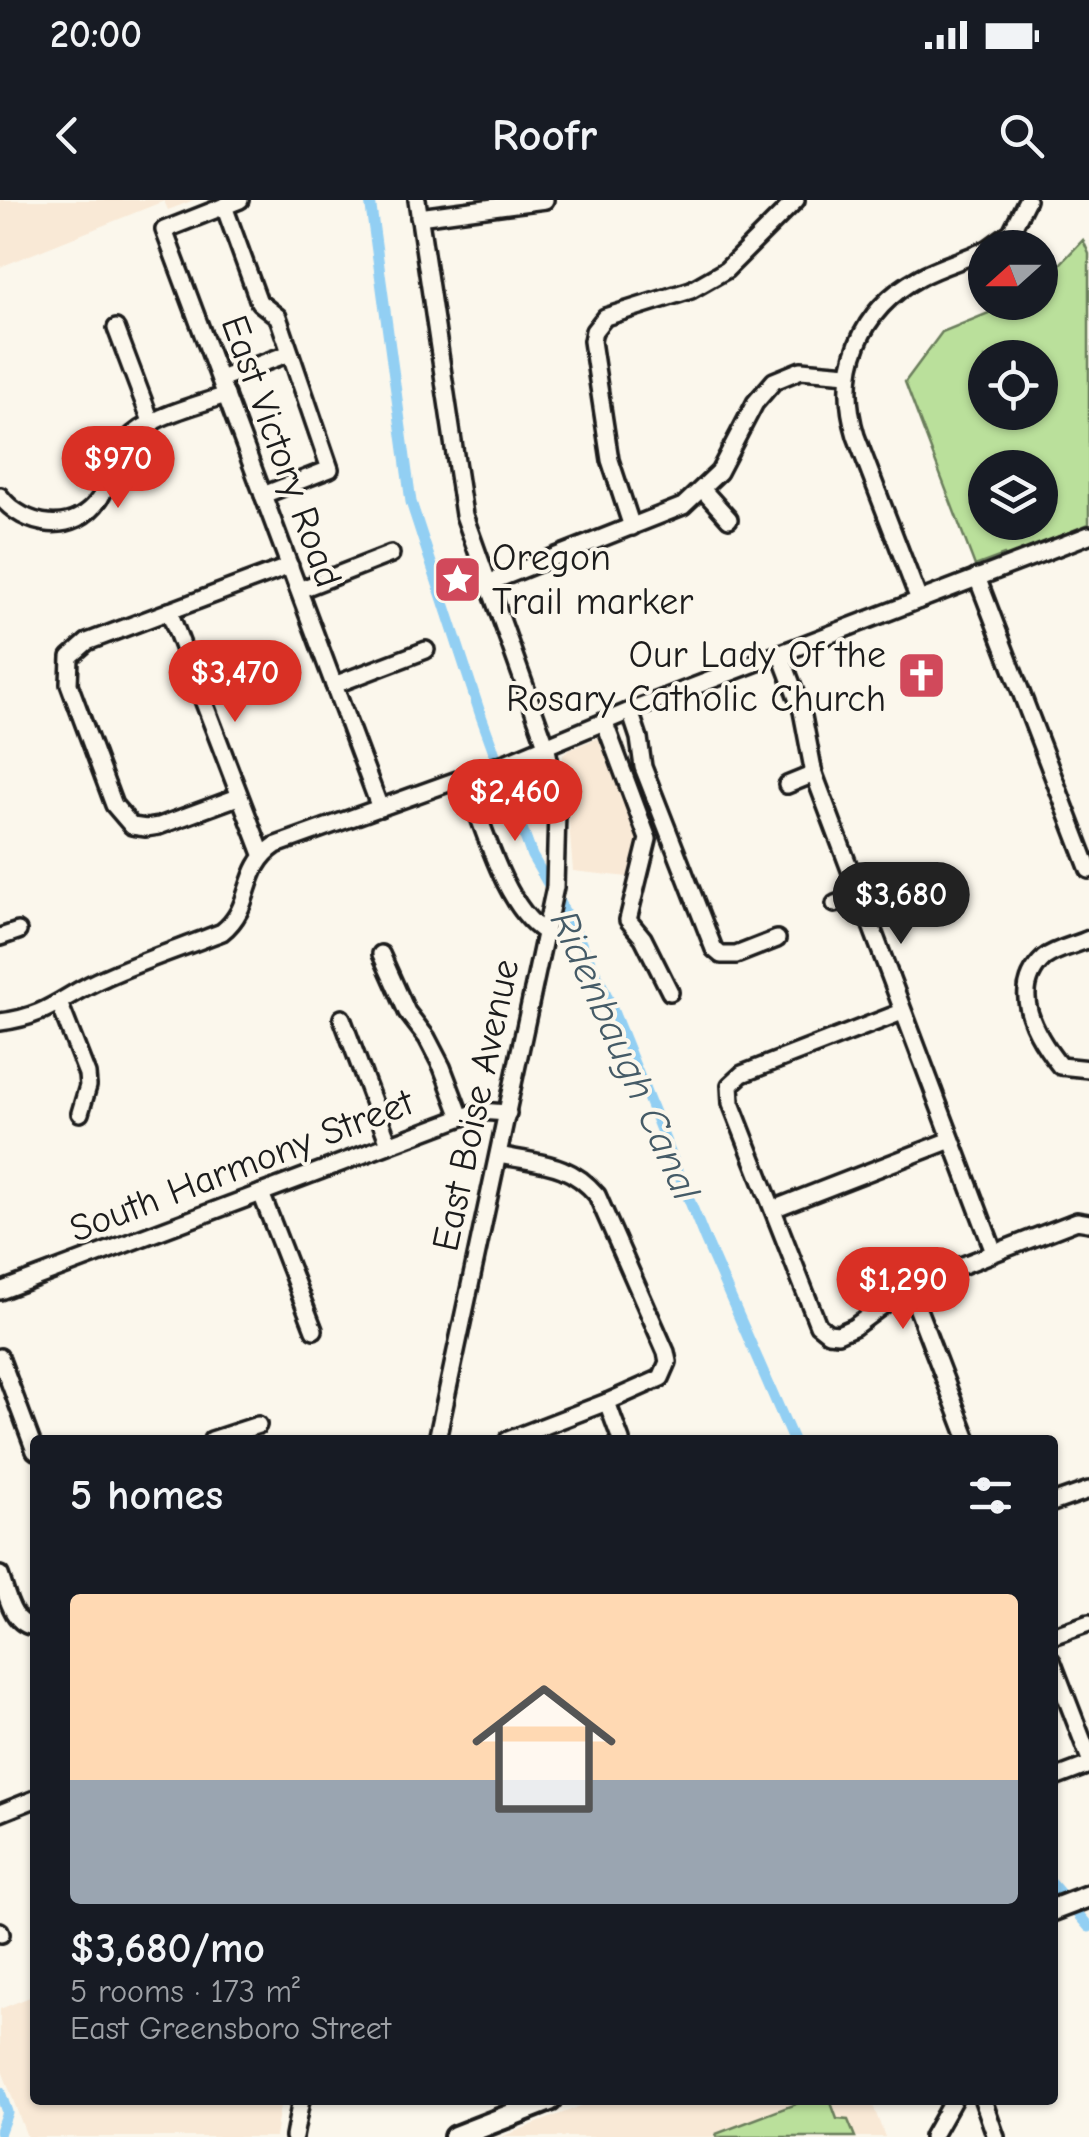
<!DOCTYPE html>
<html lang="en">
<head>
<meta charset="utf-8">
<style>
  body { margin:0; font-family:"Comic Neue",sans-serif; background:#242831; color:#f1f3f6; height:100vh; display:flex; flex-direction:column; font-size:38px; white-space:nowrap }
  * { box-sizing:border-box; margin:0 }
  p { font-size:32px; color:#9ea1a6 }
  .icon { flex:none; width:55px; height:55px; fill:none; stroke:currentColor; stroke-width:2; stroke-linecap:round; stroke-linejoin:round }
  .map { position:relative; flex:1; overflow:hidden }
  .side { position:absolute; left:30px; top:1235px; width:1028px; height:670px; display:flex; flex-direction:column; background:#171b24; border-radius:10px; box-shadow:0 2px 8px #0004 }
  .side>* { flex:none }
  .needle { width:65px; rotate:249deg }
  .tools { position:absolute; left:968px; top:30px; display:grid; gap:20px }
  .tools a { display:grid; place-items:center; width:90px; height:90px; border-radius:50%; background:#171b24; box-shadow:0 2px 8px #0004; font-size:50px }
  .price { position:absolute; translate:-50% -85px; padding:0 22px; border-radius:35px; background:#d93025; color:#fff; font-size:32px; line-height:65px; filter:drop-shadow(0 2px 5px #0008) }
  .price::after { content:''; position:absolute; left:50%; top:60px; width:30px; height:22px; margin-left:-15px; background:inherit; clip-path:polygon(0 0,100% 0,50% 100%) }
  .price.selected { background:#222; color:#fff }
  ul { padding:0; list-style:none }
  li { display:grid; align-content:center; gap:20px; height:530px; padding:0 40px }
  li+li { border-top:2px solid #363941 }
  li span { display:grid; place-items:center; height:310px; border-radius:10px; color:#555 }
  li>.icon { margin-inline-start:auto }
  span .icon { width:180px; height:180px; fill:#fffc; stroke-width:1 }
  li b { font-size:42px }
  h2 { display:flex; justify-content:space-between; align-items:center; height:120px; padding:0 40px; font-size:42px }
  .status { display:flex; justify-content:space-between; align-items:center; height:70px; padding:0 50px; background:#171b24; direction:ltr }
  .status svg { height:28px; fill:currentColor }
  header { display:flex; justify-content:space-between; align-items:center; height:130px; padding:0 40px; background:#171b24; font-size:45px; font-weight:700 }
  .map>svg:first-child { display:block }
</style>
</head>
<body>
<div class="status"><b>20:00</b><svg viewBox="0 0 49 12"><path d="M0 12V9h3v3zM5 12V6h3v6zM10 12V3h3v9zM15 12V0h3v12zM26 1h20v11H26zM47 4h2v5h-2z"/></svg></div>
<header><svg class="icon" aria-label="back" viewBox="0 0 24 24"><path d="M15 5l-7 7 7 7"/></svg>Roofr<svg class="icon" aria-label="search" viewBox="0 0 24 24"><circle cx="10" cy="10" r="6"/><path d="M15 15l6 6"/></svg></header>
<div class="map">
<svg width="1089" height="1937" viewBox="0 0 1089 1937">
  <rect width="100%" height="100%" fill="#fbf7ec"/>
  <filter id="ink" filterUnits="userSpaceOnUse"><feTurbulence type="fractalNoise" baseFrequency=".01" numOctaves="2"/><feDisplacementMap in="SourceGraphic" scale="20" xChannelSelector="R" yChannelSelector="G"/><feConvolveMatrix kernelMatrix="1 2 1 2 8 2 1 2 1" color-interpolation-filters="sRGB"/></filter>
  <g filter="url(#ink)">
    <g fill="#f9e9d6">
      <path d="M0,0H194L168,10L164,1L0,67Z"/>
      <path d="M617,530L641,593L627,599L641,638L628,677L573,671L563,555L568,550Z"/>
      <path d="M35,1795V1900H281L275,1937H27L0,1865V1809Z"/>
      <path d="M596,1900H871L885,1937H501Z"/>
    </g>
    <g fill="#bae09b" stroke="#6b7e5c" stroke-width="2.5" fill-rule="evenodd">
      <path d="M1083,40L1089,54V324L1006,358L1004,355L975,366L905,182L942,132L1013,103L1040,102V85ZM985,158H1040V212H985ZM985,268H1040V322H985Z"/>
      <path d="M806,1900H830L837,1919L848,1920L855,1937H717L716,1934Z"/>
    </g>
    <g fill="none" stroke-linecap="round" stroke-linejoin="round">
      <g stroke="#92cff3" stroke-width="11">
        <path d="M370,0L411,302L481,516L532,656L571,723L606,794L705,1039L793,1240"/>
        <path d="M1052,1684L1089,1727"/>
        <path d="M0,1892L7,1912L0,1931"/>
      </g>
      <defs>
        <g id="minor">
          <path d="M240,0L164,30L380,608"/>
          <path d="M417,0L464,315L546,545L551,568L557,610L555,687L437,1240"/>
          <path d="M224,6L259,102L278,117L330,269L263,295"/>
          <path d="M419,17L545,0"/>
          <path d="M989,48L1011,32L1027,0"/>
          <path d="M116,128L152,224"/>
          <path d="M220,179L290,153"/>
          <path d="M703,290L729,319"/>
          <path d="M0,296C24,328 75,336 100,298C111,280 111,258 126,241C149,216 195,206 226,195"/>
          <path d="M632,327L610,260L592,141L594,131L605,117L691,90L726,70L796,0"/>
          <path d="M977,377L1089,670"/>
          <path d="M488,383L683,306L719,272L755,203L774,181L801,170L848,174"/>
          <path d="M299,390L391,354"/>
          <path d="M919,400L856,236C836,170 859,110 920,77C940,66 964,60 985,50"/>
          <path d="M169,411L262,654"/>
          <path d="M780,453L802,511L814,574L994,1052"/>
          <path d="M334,485L426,450"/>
          <path d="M630,511L639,538L643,567L714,749L721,755H736L777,739"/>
          <path d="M604,521L648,639L628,720L643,738L670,792"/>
          <path d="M464,576C482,621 504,708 545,732"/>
          <path d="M787,585L814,574"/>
          <path d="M238,597L159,626L146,628L132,626L114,605L69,484L70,457L87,442L290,366"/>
          <path d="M835,704L858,695"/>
          <path d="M0,737L18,731"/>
          <path d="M1089,739C1076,745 1055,749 1044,758C1008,791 1036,836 1060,866L1089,869"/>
          <path d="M381,754L407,812L427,838L442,867L461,917"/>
          <path d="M60,805L87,874L88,886L80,913"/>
          <path d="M902,812L742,874L730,885L731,903L818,1125L828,1133L838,1134L854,1127L909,1086L1077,1021L1089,1023"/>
          <path d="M342,818L389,944"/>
          <path d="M0,822C51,816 64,794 106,777C144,760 184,747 222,732C255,706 240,669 276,645L510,561L630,511L1089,335"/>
          <path d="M499,955C539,964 568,961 597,995L666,1152L668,1162L661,1178L607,1202L621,1240"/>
          <path d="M261,993L314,1130"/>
          <path d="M773,1009L951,940"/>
          <path d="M909,1086L968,1240"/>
          <path d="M0,1091L479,911L508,913"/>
          <path d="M0,1157L35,1251"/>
          <path d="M212,1240L258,1225"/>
          <path d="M508,1240L607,1202"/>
          <path d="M1052,1303L1089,1290"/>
          <path d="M0,1375C7,1394 11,1425 35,1427"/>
          <path d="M1052,1436L1089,1423"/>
          <path d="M1052,1461L1089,1557"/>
          <path d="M1052,1579L1089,1565"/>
          <path d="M0,1613L35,1599"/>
          <path d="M0,1731L1,1734"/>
          <path d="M983,1900L996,1937"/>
          <path d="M294,1937L301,1900"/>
          <path d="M932,1937L953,1900"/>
        </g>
        <g id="major">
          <path d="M1052,1710L1089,1696"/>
          <path d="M455,1937L550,1900"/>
        </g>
      </defs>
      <use href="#minor" stroke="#1c1c1c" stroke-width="22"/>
      <use href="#major" stroke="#1c1c1c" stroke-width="28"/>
      <use href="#minor" stroke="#fbf7ec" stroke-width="15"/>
      <use href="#major" stroke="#fbf7ec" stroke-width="20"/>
    </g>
  </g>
  <defs>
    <symbol id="sight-square" viewBox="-11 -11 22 22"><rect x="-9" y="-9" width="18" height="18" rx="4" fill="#d1495b" stroke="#fbf7ec"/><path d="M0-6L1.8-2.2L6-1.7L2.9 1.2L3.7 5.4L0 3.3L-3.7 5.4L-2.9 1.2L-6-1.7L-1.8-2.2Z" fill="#fff"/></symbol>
    <symbol id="church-square" viewBox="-11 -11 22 22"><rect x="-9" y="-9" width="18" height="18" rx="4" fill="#d1495b" stroke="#fbf7ec"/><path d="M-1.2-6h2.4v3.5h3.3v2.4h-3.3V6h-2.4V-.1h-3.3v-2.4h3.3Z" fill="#fff"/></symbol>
  </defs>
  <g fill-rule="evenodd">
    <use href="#sight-square" x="430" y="352" width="55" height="55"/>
    <use href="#church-square" x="894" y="448" width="55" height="55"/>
  </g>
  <g text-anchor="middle" stroke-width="8" stroke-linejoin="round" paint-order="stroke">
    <g font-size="38" fill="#1c1c1c" stroke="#fbf7ec">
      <text transform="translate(282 251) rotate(70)" y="13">East Victory Road</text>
      <text transform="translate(475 905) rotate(-78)" y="13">East Boise Avenue</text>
      <text transform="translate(241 965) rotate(-21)" y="13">South Harmony Street</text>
    </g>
    <g font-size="38" fill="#1c1c1c" stroke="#fbf7ec" text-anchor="start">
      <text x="492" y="370">Oregon<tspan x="492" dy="44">Trail marker</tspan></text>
      <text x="886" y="467" text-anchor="end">Our Lady Of the<tspan x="886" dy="44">Rosary Catholic Church</tspan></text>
    </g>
    <g font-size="40" font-style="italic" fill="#455b67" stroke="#fbf7ec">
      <text transform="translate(626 855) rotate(66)" y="14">Ridenbaugh Canal</text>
    </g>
  </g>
</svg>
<div class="tools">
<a><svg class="needle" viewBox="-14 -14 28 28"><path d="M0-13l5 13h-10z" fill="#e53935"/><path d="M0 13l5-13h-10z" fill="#9ea1a6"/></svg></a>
<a><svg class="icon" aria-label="locate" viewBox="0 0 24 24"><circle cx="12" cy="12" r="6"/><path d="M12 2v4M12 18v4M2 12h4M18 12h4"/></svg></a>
<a><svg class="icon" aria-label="layers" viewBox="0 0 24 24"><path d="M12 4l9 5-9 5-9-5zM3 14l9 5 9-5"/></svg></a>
</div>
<b class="price" style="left:118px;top:311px">$970</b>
<b class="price" style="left:235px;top:525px">$3,470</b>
<b class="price" style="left:515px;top:644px">$2,460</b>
<b class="price selected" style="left:901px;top:747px">$3,680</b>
<b class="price" style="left:903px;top:1132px">$1,290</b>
<section class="side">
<h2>5 homes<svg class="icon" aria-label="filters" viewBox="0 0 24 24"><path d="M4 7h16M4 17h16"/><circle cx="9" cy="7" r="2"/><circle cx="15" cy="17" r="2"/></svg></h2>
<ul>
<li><span style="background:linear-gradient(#ffd9b3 60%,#9aa5b1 0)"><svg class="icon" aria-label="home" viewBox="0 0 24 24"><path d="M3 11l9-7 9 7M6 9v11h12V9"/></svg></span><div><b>$3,680/mo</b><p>5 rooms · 173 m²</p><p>East Greensboro Street</p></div></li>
</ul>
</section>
</div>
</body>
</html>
